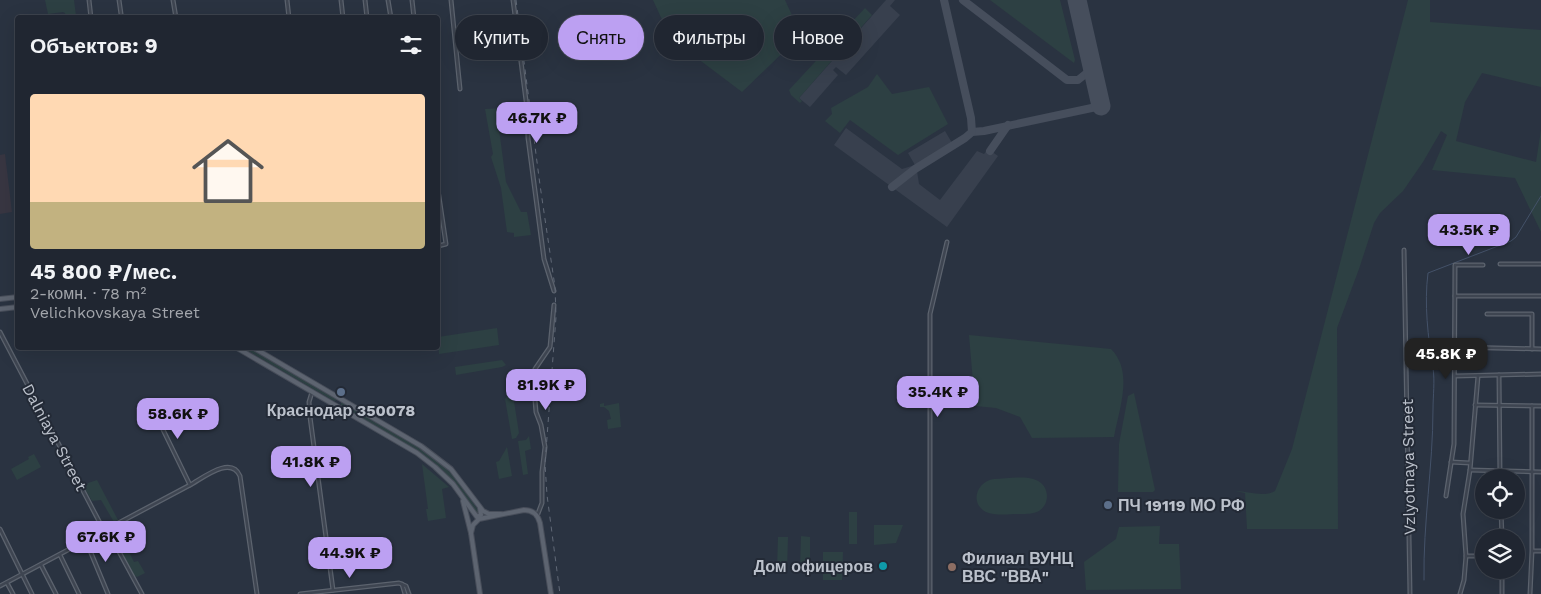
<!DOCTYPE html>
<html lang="ru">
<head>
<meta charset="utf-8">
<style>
  body { margin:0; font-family:"Work Sans",sans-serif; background:#2d323d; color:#f1f3f6; height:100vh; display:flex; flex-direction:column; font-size:19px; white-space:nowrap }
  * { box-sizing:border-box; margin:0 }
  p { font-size:16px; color:#a2a5ab }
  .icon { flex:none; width:28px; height:28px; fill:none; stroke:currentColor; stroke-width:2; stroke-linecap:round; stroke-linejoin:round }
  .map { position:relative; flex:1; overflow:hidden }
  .drawer { position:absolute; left:15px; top:15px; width:425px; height:335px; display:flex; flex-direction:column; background:#202631; border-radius:5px; box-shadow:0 5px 20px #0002,0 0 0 1px #3d434d }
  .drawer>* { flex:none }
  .guide { position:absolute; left:455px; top:15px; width:475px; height:45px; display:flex; gap:10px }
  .tools { position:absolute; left:1475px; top:469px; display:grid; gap:10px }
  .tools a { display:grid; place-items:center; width:50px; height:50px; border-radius:50%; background:#202631; box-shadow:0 5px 20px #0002,0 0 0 1px #3d434d; font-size:25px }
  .price { position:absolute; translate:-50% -42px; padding:0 11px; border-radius:10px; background:#bca0f2; color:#111; font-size:16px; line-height:32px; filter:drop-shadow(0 1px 2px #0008) }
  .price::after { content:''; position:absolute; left:50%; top:30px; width:15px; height:11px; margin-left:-8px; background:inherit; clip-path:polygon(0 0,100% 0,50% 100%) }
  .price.selected { background:#222; color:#fff }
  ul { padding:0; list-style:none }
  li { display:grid; align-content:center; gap:10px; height:265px; padding:0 15px }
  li+li { border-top:1px solid #3d434d }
  li span { display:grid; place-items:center; height:155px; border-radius:5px; color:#555 }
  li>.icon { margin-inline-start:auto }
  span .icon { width:90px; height:90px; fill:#fffc; stroke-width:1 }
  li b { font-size:21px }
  h2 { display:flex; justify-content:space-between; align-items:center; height:60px; padding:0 15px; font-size:21px }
  .pill { padding:0 18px; border-radius:22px; background:#202631; box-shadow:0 5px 20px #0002,0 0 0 1px #3d434d; font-size:18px; line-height:45px }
  .pill.selected { background:#bca0f2; color:#111 }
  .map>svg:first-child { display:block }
</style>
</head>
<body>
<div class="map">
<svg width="1541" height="594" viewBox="0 0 1541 594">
  <rect width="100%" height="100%" fill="#2a3341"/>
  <path fill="#383642" d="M5,154L12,212L0,214V155Z"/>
  <g fill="#38404e">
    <path d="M886,0H895L890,6L900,15L846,75L836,67L833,70L838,75L810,107L799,98Z"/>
    <path d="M846,128L902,169L915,165L908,153L945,131L955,148L917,171L919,184L940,200L977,151L984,154L988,149L998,156L947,227L834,145Z"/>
  </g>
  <g fill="#2d4043">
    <path d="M45,0H74L76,16L66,17L65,13L63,12L48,14Z"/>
    <path d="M653,0H785L801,35L742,92L673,40L664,24Z"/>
    <path d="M990,0H1060L1075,60L1074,63Z"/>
    <path d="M1408,0H1430V22L1541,30V87L1482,73L1465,102L1456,141L1536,162L1541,130V232L1515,178L1432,170L1447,135L1441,131L1423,162L1403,191L1380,213L1374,223L1359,269L1337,328L1338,529H1247L1245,493L1235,491C1248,491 1263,498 1275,491L1292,449Z"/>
    <path d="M865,8L872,15L799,98L802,101L800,103L791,95L789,90Z"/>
    <path d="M877,74L892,94L929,87L948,124L898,155L850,120L840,133L825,121L832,114L831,108L868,87Z"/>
    <path d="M506,108L500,113L501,122L507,127L499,129L506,182L521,212H527L531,235L514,237V233L507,232L501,188L491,157L493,154L485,109Z"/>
    <path d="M497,328L499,345L439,354L438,337Z"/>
    <path d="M969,335L1111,349C1134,372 1119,409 1114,437L1032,438L1020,417L996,408L975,406Z"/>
    <path d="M243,348H251L336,398L337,400L334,401Z"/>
    <path d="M502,360L506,365L502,367L456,375L455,367Z"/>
    <path d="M512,389L519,433L516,438L512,439L505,399Z"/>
    <path d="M1134,393L1155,490L1153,492H1118L1119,444L1128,396Z"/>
    <path d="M341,402H343C374,420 419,442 445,467C459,481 469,497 480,513L477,515L450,478L429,459L341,405Z"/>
    <path d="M604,403V406L619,403L621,427L608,429L607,420L611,419L609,411L604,407H600V404Z"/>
    <path d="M529,436L531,449L525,451L528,474L523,475L518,441L526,440Z"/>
    <path d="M507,447L512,476L499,479L496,462L499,461Z"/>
    <path d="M34,454L41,467L17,480L11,469L29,459L28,457Z"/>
    <path d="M422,464L449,487L442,489L446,518L428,521L426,509H428Z"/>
    <path d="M994,479C1006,479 1024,475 1036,480C1049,485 1051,503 1039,511C1033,514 1027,514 1020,514C1010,514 995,516 986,512C969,503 977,481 994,479Z"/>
    <path d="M97,480L118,520L114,522L101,500L92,501L85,489L88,483Z"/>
    <rect x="849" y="512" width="8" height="32"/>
    <path d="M874,525H903L896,543L874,545Z"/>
    <path d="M1160,526L1159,544H1179L1181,589L1086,590L1084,562L1116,539L1119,527Z"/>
    <path d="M120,531L123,540L134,562L138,561L145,573L137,577L134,575L115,540L114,536Z"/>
    <path d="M801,536L810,537V569H800Z"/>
    <path d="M778,537H788L787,569H777Z"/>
    <path d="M823,552H843L842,580H823Z"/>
  </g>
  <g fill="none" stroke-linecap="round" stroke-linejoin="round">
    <path stroke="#445269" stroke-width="1" d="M1424,580C1423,523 1433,466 1433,409C1433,396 1435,381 1433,368C1428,337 1424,304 1428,273L1511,241L1516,237L1541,196"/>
    <g stroke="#464e5c" stroke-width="8">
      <path d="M963,0L1067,80H1078L1093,68"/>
      <path d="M972,132L984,131L1101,106"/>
      <path d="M990,151L1008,125"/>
      <path d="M892,187L915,169L965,138L972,132L971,118L944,0"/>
    </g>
    <path stroke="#464e5c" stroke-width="19" d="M1077,0L1101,106"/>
    <defs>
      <g id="minor">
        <path d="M89,0L91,18"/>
        <path d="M119,0L121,14"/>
        <path d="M173,0L176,18"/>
        <path d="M287,0L289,18"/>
        <path d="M341,0L343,18"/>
        <path d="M365,0L367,18"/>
        <path d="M388,0L391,18"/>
        <path d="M412,0L414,18"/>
        <path d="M451,0L460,89"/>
        <path d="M513,0L527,108L528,138L544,259L554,291"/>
        <path d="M438,190L446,244L438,246"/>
        <path d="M1404,250L1410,594"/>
        <path d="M1500,264H1541"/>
        <path d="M1455,296H1541"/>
        <path d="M1487,314H1532V349"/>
        <path d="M0,332L101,525L110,535L142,594"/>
        <path d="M1455,347L1541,349"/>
        <path d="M1499,375L1500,478"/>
        <path d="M1455,376L1541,374"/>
        <path d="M312,392L309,402L310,417L333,590"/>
        <path d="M150,403L190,485"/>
        <path d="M1475,405L1541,406"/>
        <path d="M1451,462L1470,463"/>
        <path d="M1470,470L1541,472"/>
        <path d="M1446,496L1454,444L1455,265H1483"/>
        <path d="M1501,510L1502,538"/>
        <path d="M537,516L542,503V472L545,447L541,425L536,412L533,376L535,369L550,347L554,305"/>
        <path d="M0,529L32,594"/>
        <path d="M86,541L108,594"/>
        <path d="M1533,551H1541"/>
        <path d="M60,555L79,594"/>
        <path d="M1466,556H1484"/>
        <path d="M41,565L56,594"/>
        <path d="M7,583L13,594"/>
        <path d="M402,584L405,594"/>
        <path d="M0,586L190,485C203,478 231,455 240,476L257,594"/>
        <path d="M300,594L399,583L406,586L409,594"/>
        <path d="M930,594V314L947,242"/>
        <path d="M1460,594L1464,580L1466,556L1463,514L1470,470L1478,376"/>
        <path d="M1502,594V570"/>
        <path d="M1530,594L1532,551V406"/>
      </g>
      <g id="major">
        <path d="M0,299L18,297"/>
        <path d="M0,309L18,307"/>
        <path d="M237,348L417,453L435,467L453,484L477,517L481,515L480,508"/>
        <path d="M254,348L421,446L451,469L483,511L489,514H501"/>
        <path d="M463,501L471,533L480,594"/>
        <path d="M471,533L473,525L479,519L524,510C533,510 538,515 540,523L551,594"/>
      </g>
    </defs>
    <use href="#minor" stroke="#5c636e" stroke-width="5"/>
    <use href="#major" stroke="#484e5a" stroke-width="6"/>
    <use href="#minor" stroke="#3e4551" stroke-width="2.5"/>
    <use href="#major" stroke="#5d6470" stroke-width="4"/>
    <path stroke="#616977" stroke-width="1" stroke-dasharray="5 5" stroke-linecap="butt" d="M516,0L540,185L555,287L556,317L545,464L547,495L560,594"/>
  </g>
  <g fill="#5c6f8a" stroke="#232a36" stroke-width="2">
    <circle cx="341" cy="392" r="5"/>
    <circle cx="1108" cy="505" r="5"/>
  </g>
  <circle fill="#0f9aa8" stroke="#232a36" stroke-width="2" cx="883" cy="566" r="5"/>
  <circle fill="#8d6e63" stroke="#232a36" stroke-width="2" cx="952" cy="567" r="5"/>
  <g text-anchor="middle" stroke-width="4" stroke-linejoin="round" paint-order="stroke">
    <g font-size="16" font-weight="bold" fill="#bbc1cb" stroke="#232a36" text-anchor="start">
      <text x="341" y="416" text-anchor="middle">Краснодар 350078</text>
      <text x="1118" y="511">ПЧ 19119 МО РФ</text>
      <text x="962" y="564">Филиал ВУНЦ<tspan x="962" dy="18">ВВС "ВВА"</tspan></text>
      <text x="873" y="572" text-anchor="end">Дом офицеров</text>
    </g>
    <g font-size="16" fill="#bbc1cb" stroke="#232a36">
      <text transform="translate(55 437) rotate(62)" y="6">Dalniaya Street</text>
      <text transform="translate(1408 467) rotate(-91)" y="6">Vzlyotnaya Street</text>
    </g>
  </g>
</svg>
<div class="tools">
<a><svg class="icon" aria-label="locate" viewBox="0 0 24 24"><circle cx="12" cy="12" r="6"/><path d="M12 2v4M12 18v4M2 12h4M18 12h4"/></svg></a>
<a><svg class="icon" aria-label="layers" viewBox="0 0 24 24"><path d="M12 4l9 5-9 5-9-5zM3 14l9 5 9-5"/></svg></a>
</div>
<b class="price" style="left:537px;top:144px">46.7K ₽</b>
<b class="price" style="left:1469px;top:256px">43.5K ₽</b>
<b class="price selected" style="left:1446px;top:380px">45.8K ₽</b>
<b class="price" style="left:546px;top:411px">81.9K ₽</b>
<b class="price" style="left:938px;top:418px">35.4K ₽</b>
<b class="price" style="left:178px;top:440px">58.6K ₽</b>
<b class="price" style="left:311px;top:488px">41.8K ₽</b>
<b class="price" style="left:106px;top:563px">67.6K ₽</b>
<b class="price" style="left:350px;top:579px">44.9K ₽</b>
<div class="guide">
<a class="pill">Купить</a>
<a class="pill selected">Снять</a>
<a class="pill">Фильтры</a>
<a class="pill">Новое</a>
</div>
<section class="drawer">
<h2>Объектов: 9<svg class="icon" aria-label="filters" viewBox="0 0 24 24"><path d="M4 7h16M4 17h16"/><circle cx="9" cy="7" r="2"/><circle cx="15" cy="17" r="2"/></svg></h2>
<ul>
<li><span style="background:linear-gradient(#ffd9b3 70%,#c2b280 0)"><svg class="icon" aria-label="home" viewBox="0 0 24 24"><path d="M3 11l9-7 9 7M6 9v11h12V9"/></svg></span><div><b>45 800 ₽/мес.</b><p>2-комн. · 78 m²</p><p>Velichkovskaya Street</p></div></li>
</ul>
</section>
</div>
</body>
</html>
